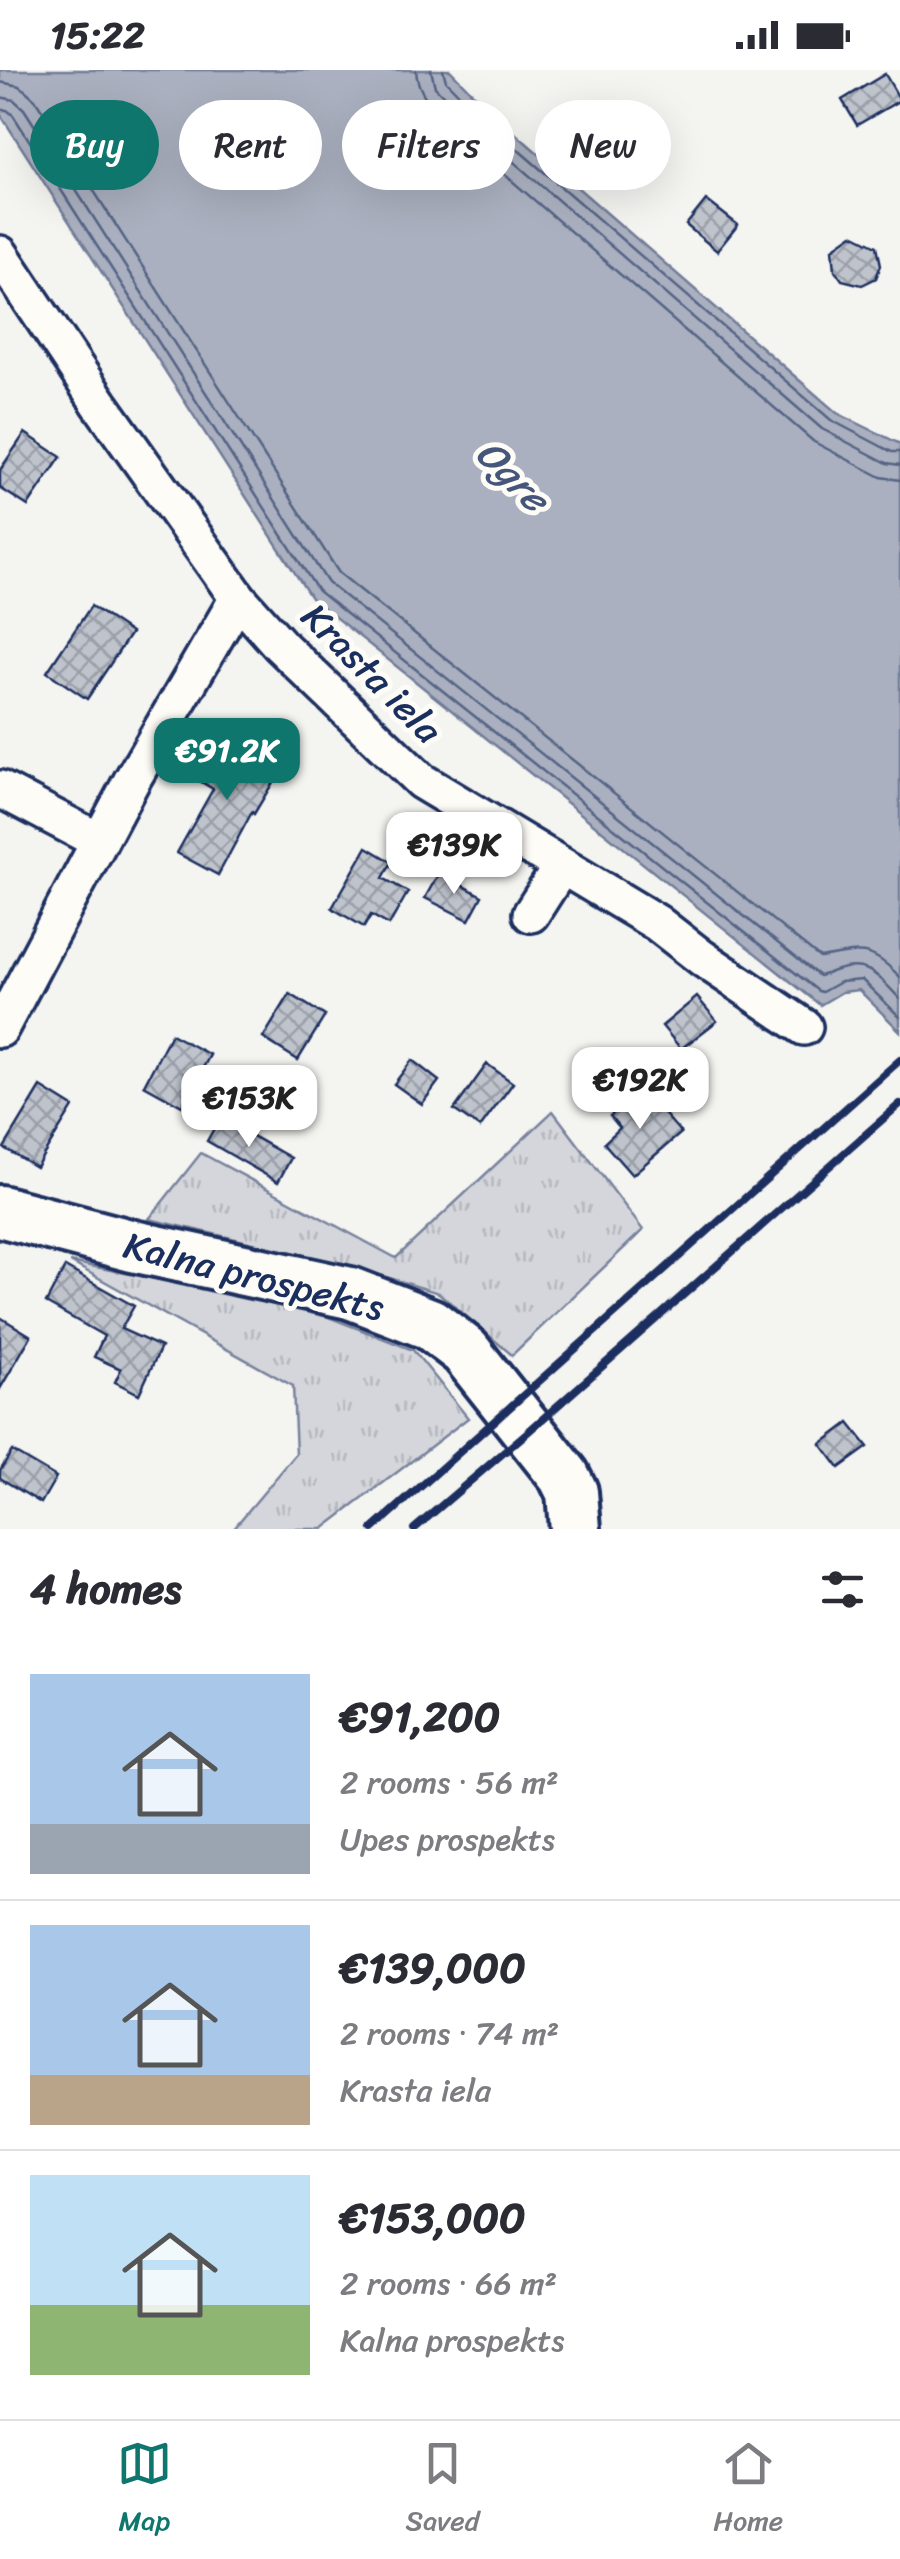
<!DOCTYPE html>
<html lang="en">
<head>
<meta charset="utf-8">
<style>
  body { margin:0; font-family:Sriracha,sans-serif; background:#f7f7f7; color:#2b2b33; height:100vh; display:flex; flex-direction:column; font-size:38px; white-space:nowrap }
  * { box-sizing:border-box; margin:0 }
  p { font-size:32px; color:#7c7c81 }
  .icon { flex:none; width:55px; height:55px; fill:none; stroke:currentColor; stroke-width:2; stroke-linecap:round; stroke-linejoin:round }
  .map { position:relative; height:1459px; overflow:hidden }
  .panel { display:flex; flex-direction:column; background:#fff; flex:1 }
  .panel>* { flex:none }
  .guide { position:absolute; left:30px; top:30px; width:840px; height:90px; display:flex; gap:20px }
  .price { position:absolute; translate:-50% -85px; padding:0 22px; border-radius:20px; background:#fff; color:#222; font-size:32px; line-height:65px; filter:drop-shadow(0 2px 5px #0008) }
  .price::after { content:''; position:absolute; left:50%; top:60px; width:30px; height:22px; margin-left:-15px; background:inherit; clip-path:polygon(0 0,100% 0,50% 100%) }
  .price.current { background:#0f766e; color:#fff }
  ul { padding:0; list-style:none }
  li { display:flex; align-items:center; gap:30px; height:250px; padding:0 30px }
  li+li { border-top:2px solid #e1e1e2 }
  li span { display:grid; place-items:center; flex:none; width:280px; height:200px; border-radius:0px; color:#555 }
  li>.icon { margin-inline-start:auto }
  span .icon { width:120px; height:120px; fill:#fffc; stroke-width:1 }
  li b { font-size:42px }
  h2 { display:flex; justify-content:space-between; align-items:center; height:120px; padding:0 30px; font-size:42px }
  .chip { padding:0 35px; border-radius:45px; background:#fff; box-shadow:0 10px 40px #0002; font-size:35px; line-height:90px }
  .chip.current { background:#0f766e; color:#fff }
  .status { display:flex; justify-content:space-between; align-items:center; height:70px; padding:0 50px; background:#fff; direction:ltr }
  .status svg { height:28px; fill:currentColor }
  .tab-bar { display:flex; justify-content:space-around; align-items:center; height:140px; border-top:2px solid #e1e1e2; background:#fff; font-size:28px; color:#7c7c81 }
  .tab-bar a { display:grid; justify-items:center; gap:5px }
  .tab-bar .current { color:#0f766e }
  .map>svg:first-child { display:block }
</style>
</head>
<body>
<div class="status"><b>15:22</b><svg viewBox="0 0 49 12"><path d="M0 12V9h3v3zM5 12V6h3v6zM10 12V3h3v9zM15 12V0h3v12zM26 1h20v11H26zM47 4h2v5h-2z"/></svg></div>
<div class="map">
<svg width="900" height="1459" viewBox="0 0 900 1459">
  <defs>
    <pattern id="grass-tufts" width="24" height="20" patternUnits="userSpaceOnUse" patternTransform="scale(2.5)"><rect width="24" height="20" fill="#d4d6db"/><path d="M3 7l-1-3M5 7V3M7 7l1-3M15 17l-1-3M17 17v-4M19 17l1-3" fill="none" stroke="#b5b8be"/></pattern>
    <pattern id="building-cross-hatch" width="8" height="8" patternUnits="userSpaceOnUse" patternTransform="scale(2.5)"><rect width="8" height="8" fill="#bfc3cc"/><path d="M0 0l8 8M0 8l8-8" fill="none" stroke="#9a9fa9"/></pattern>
  </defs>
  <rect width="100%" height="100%" fill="#f4f4f1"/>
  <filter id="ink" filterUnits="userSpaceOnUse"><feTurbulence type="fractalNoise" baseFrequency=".01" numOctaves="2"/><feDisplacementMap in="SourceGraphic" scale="20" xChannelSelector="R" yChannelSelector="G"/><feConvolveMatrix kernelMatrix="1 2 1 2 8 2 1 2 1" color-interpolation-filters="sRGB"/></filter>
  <g filter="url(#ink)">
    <g fill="url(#grass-tufts)" stroke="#78829c" stroke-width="2.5">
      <path d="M553,1041L643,1160L512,1285L439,1223L344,1194L149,1149L201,1083L396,1188Z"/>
      <path d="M70,1192L308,1239L413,1280L468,1348L323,1459H233L296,1384L293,1316Z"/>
    </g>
    <path fill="#aab0bf" stroke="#717c98" stroke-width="2.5" d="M0,0H450L493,44L837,343L900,374V961L859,920L842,922L820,935L311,528L0,44Z"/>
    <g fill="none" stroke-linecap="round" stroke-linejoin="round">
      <g stroke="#546385" stroke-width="2.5">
        <path d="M416,0C417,30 447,51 467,72L814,372L881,407L900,410"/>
        <path d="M431,0L435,17L478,61L822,359L887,393L900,395"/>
        <path d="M443,0L446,11L486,52L831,350L892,382H900"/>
        <path d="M0,12L20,16L35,29L339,503L820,888C861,882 868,874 900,907"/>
        <path d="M0,27L14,30L24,39L328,513L819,906C824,905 829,903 834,901C868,889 879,907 900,929"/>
        <path d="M0,40H7L13,45L318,521L818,921L822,922L840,912L862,910L900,947"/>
      </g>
    </g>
    <g fill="url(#building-cross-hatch)" stroke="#1b2f5e" stroke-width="2.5">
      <path d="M885,4L900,30L857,55L842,30Z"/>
      <path d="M706,130L738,155L717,181L686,155Z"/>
      <path d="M853,164L877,176L881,195L876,208L862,215L842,210L835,200L833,178Z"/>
      <path d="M25,363L61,387L28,436L0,418V400Z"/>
      <path d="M91,536L131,563L87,629L47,602Z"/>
      <path d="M225,665L281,699L254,744L252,742L218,805L177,783L213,719L198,710Z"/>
      <path d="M367,777L392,792L383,808L408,822L389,855L371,845L364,857L332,838Z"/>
      <path d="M439,803L482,826L469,850L425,828Z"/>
      <path d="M290,924L325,946L298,990L263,968Z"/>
      <path d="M697,927L717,951L681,979L662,956Z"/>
      <path d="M171,964L210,985L182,1036L144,1015Z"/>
      <path d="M412,990L439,1011L422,1034L394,1014Z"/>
      <path d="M487,994L513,1013L480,1058L454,1040Z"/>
      <path d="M41,1017L73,1037L36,1097L4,1078Z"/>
      <path d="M642,1018L681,1063L632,1105L604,1073L620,1058L610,1046Z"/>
      <path d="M220,1048L291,1088L278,1112L207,1071Z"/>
      <path d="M65,1197L134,1236L121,1259L161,1277L139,1324L115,1312L121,1299L94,1287L104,1266L46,1233Z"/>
      <path d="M0,1247L31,1266L0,1319Z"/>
      <path d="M849,1353L868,1377L839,1398L821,1374Z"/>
      <path d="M12,1381L56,1407L41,1433L0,1408V1400Z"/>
    </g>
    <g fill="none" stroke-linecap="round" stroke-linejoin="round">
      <defs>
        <g id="street">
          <path d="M0,184L100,334L238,528L281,576L421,711L657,853L702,888L804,957"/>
          <path d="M0,719L99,771"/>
          <path d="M531,844L561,797"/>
          <path d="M0,959L132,710L238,528"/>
        </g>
        <path id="secondary" d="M0,1141L133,1176L350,1223L430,1254L465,1281L564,1406L572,1422L575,1459"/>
      </defs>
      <use href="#street" stroke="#1b2f5e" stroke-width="42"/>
      <use href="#secondary" stroke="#1b2f5e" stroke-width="58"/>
      <use href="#street" stroke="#fdfcf7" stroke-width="35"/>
      <use href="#secondary" stroke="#fdfcf7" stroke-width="50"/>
      <g stroke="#1b2f5e" stroke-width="8">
        <path d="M373,1459L900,990"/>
        <path d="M414,1459L530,1360L900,1034"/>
      </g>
    </g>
  </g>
  <g text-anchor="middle" stroke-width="10" stroke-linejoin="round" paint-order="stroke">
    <g font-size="38" fill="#1b2f5e" stroke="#fdfcf7">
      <text transform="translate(372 603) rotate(45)" y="13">Krasta iela</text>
      <text transform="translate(254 1206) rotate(14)" y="13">Kalna prospekts</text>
    </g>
    <g font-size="40" font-style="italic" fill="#46567b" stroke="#fdfcf7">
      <text transform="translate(513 405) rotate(45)" y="14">Ogre</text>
    </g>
  </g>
</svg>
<b class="price current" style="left:227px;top:733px">€91.2K</b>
<b class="price" style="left:454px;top:827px">€139K</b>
<b class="price" style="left:640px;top:1062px">€192K</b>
<b class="price" style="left:249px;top:1080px">€153K</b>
<div class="guide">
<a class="chip current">Buy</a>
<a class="chip">Rent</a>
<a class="chip">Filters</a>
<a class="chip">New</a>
</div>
</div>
<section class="panel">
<h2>4 homes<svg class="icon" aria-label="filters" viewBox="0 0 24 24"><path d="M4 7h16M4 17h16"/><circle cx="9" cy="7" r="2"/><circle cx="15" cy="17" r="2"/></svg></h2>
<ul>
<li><span style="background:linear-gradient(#a9c7e8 75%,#9aa5b1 0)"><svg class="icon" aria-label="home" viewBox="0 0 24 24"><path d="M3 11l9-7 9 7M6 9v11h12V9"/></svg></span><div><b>€91,200</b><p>2 rooms · 56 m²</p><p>Upes prospekts</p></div></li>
<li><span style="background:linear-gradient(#a9c7e8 75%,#b9a48a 0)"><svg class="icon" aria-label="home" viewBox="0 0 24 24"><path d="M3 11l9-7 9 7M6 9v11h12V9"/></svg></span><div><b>€139,000</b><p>2 rooms · 74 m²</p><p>Krasta iela</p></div></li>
<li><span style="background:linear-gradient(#bfe0f5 65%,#8fb573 0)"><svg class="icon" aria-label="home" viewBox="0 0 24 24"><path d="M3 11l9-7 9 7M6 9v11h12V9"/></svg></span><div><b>€153,000</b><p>2 rooms · 66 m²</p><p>Kalna prospekts</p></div></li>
</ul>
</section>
<nav class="tab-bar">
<a class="current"><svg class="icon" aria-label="map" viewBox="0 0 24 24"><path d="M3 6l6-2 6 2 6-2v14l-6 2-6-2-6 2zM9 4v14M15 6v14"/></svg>Map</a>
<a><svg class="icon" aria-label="saved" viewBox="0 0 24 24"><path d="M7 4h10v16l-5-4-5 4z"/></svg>Saved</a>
<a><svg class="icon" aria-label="home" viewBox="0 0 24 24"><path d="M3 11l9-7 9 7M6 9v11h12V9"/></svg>Home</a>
</nav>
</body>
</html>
